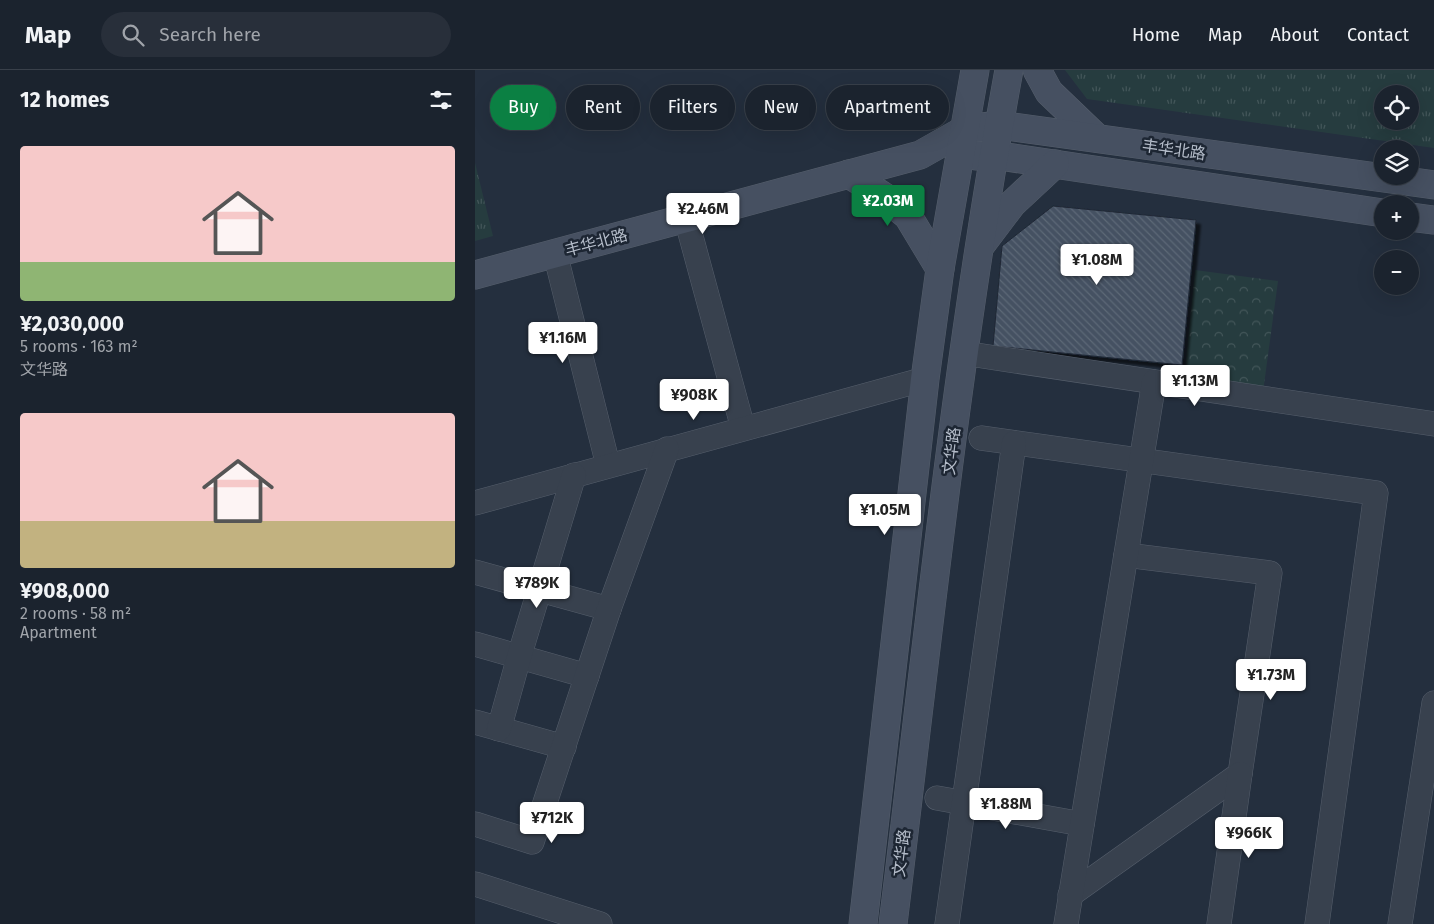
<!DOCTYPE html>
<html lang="en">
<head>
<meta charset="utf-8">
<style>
  body { margin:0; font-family:"Fira Sans","Noto Sans SC",sans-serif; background:#282f3a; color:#f1f3f6; height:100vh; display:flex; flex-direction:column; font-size:19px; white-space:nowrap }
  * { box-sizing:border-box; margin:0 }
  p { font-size:16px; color:#a0a4aa }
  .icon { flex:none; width:28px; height:28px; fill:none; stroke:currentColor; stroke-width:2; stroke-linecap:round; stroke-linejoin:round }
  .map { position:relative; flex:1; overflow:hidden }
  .sheet { display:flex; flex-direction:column; background:#1b232e; width:475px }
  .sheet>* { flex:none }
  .hud { position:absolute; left:15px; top:15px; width:475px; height:45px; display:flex; gap:10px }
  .tools { position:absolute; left:899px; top:15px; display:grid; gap:10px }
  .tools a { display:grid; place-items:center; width:45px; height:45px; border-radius:50%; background:#1b232e; box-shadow:0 5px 20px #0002,0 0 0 1px #39404a; font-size:25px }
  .price { position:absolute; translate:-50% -42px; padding:0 11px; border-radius:5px; background:#fff; color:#222; font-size:16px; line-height:32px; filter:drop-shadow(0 1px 2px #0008) }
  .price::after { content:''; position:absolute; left:50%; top:30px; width:15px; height:11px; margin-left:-8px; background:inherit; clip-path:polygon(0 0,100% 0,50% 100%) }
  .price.selected { background:#0b8043; color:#fff }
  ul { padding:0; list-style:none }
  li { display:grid; align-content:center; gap:10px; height:265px; padding:0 20px }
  li span { display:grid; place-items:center; height:155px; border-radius:5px; color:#555 }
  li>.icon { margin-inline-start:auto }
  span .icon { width:90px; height:90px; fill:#fffc; stroke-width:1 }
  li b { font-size:21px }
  h2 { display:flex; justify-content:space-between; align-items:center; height:60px; padding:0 20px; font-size:21px }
  .pill { padding:0 18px; border-radius:22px; background:#1b232e; box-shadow:0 5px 20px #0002,0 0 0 1px #39404a; font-size:18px; line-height:45px }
  .pill.selected { background:#0b8043; color:#fff }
  header { display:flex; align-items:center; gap:30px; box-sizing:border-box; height:70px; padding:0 25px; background:#1b232e; border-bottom:1px solid #39404a }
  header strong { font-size:24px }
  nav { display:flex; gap:28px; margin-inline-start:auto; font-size:18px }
  .search { width:350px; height:45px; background:#282f3a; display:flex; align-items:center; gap:12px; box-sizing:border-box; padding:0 18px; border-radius:28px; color:#a0a4aa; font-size:19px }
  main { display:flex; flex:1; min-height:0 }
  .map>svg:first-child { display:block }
</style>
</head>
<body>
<header>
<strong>Map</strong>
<div class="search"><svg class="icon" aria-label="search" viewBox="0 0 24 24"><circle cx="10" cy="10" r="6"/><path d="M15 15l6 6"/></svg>Search here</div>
<nav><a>Home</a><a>Map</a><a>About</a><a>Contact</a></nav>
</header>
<main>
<section class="sheet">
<h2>12 homes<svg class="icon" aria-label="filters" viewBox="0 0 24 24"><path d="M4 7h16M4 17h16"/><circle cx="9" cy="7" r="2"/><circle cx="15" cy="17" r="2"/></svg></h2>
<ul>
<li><span style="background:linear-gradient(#f6c9c9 75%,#8fb573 0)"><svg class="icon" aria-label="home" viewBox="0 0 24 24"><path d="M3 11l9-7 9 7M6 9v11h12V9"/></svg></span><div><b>¥2,030,000</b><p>5 rooms · 163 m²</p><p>文华路</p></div></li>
<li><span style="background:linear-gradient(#f6c9c9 70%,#c2b280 0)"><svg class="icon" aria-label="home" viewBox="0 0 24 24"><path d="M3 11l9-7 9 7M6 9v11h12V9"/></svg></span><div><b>¥908,000</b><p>2 rooms · 58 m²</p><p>Apartment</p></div></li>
</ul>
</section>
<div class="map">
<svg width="959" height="854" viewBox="0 0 959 854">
  <defs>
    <pattern id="forest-crowns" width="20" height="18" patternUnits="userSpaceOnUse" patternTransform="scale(1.25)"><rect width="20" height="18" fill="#263c3f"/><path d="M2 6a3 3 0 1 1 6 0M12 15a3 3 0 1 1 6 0" fill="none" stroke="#435659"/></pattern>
    <pattern id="park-tufts" width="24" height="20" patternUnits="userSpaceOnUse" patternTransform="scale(1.25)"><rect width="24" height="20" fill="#263c3f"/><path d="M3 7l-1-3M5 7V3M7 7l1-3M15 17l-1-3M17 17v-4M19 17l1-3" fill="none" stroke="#435659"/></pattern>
    <pattern id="building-back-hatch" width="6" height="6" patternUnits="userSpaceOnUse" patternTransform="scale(1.25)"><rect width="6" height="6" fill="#455162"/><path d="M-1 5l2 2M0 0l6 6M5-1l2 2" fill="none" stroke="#5d6877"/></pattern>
    <filter id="shadow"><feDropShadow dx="4.5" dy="4.5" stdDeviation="1" flood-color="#0009"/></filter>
  </defs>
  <rect width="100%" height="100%" fill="#242f3e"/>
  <path fill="url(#forest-crowns)" d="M720,200L803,211L788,322L709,309Z"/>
  <g fill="url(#park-tufts)" fill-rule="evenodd">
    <path d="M590,0H959V78L612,29ZM908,24H935V51H908Z"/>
    <path d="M0,93L18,166L0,171Z"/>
  </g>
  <path fill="url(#building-back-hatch)" stroke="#1f2835" filter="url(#shadow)" d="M578,136L721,150L707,295L518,276L527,176Z"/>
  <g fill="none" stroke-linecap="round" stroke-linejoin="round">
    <defs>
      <g id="street">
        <path d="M211,148L268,358"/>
        <path d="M80,183L133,395"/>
        <path d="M488,283L959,354"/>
        <path d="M506,368L901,423L842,854"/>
        <path d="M0,433L450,309"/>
        <path d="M0,502L134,539"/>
        <path d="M0,574L112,606"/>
        <path d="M0,652L89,677"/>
        <path d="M24,659L44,587L99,405"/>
        <path d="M462,728L607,754"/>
        <path d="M0,754L57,772L134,539L192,379"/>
        <path d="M0,814L125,854"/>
        <path d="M595,825L765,704L795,503L651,485"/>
        <path d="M472,854L539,373"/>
        <path d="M591,854L679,312"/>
        <path d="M744,854L765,704"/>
        <path d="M925,854L959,633"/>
      </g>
      <g id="secondary">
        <path d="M562,0L574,22L622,68"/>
        <path d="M501,86L518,85L908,143"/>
        <path d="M374,104L411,128L433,146L465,199"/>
        <path d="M935,147L959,150"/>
        <path d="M506,175L537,134L580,94"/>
        <path d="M0,205L445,85L491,59L524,55L959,115"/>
        <path d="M388,854L450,309L465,199L500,0"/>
        <path d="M418,854C453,569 482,283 534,0"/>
      </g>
    </defs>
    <use href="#street" stroke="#565f6c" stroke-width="25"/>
    <use href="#secondary" stroke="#565f6c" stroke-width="29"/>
    <use href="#street" stroke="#38414e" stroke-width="24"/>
    <use href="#secondary" stroke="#465061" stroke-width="28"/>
  </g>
  <g text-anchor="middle" stroke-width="5" stroke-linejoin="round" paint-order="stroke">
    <g font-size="16" fill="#b4bcc9" stroke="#1d2633">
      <text transform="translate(699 79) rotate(8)" y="6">丰华北路</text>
      <text transform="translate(121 172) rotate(-15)" y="6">丰华北路</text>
      <text transform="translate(476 381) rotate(-83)" y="6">文华路</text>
      <text transform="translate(426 783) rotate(-83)" y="6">文华路</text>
    </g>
  </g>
</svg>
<div class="tools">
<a><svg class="icon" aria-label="locate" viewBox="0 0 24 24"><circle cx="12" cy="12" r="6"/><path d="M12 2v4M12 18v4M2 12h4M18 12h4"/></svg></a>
<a><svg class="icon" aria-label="layers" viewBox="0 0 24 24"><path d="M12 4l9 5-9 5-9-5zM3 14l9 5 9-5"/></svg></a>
<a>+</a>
<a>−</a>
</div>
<b class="price selected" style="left:413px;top:157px">¥2.03M</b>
<b class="price" style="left:228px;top:165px">¥2.46M</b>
<b class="price" style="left:622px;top:216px">¥1.08M</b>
<b class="price" style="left:88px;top:294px">¥1.16M</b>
<b class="price" style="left:720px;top:337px">¥1.13M</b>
<b class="price" style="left:219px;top:351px">¥908K</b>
<b class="price" style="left:410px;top:466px">¥1.05M</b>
<b class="price" style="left:62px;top:539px">¥789K</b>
<b class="price" style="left:796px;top:631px">¥1.73M</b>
<b class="price" style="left:531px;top:760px">¥1.88M</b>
<b class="price" style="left:77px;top:774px">¥712K</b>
<b class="price" style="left:774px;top:789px">¥966K</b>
<div class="hud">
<a class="pill selected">Buy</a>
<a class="pill">Rent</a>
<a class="pill">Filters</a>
<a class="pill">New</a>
<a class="pill">Apartment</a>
</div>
</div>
</main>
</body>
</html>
